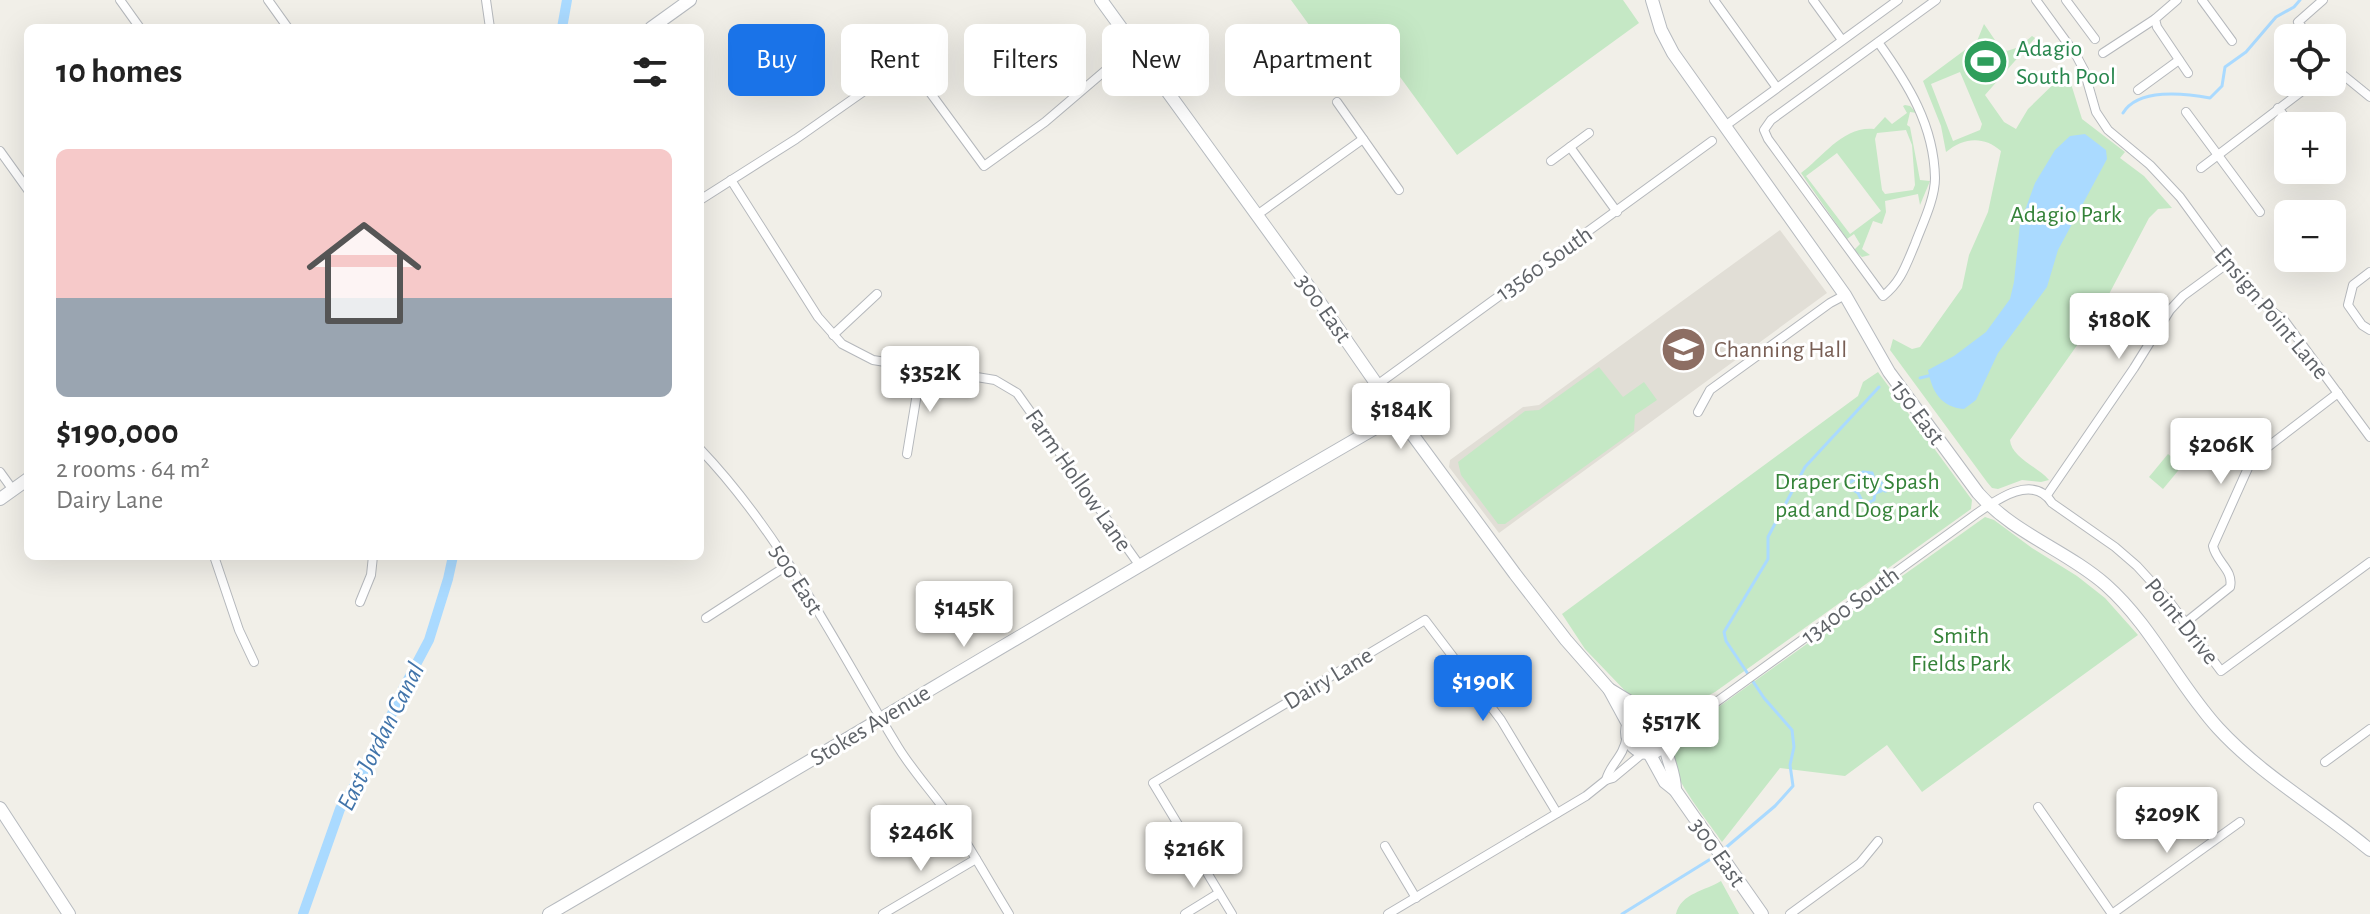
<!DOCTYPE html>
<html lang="en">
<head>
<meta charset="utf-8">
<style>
  body { margin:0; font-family:"Alegreya Sans",sans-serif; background:#f2f2f2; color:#222; height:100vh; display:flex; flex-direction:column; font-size:30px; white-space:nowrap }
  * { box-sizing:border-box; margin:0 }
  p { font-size:26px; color:#767676 }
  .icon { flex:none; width:44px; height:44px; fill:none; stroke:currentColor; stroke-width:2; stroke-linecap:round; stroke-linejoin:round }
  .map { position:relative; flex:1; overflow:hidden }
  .details { position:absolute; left:24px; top:24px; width:680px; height:536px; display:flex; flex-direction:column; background:#fff; border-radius:12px; box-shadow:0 8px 32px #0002 }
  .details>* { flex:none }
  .banner { position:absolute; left:728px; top:24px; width:760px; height:72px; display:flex; gap:16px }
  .controls { position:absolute; left:2274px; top:24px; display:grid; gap:16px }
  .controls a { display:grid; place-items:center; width:72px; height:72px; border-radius:12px; background:#fff; box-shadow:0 8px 32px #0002; font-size:40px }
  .price { position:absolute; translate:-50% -68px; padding:0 18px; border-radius:8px; background:#fff; color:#222; font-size:26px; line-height:52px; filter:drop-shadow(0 2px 4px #0008) }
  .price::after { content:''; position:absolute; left:50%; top:48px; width:24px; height:18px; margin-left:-12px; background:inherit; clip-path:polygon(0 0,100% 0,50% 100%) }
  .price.current { background:#1a73e8; color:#fff }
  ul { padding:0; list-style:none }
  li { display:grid; align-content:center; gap:16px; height:424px; padding:0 32px }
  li+li { border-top:2px solid #e0e0e0 }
  li span { display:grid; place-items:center; height:248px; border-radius:12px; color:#555 }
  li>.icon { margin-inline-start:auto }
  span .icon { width:144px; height:144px; fill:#fffc; stroke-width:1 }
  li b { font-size:34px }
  h2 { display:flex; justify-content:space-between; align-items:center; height:96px; padding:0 32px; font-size:34px }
  .chip { padding:0 28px; border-radius:12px; background:#fff; box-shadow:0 8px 32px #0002; font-size:28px; line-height:72px }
  .chip.current { background:#1a73e8; color:#fff }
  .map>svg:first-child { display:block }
</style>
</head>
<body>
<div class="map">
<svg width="2370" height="914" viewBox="0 0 2370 914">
  <rect width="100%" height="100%" fill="#f1efe8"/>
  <path fill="#e1ded6" d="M1780,230L1827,293L1499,533L1449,467L1450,460L1523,407L1539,405Z"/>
  <g fill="#c5e8c5" fill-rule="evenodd">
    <path d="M1291,0H1623L1639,23L1457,155L1384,55L1349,80Z"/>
    <path d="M1984,24L1997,43L2007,51L2019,47L2032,36L2035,38L1985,95L2004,122L2016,129L2028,109L2067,71L2082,119L2125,152L2120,158L2144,176L2172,208L2158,209L2149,218L2097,317L2010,440C2011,457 2038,467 2049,480L2041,482L2022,480L1998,489L1992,488L1987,482L1890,350L1893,339L1912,349L1920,347L1962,288L1969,255L1988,212L2001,151C1983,135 1963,138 1946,152L1941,126L1923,81L1977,41ZM1960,72L1982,124L1980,130L1953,141L1931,84Z"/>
    <path d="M1905,105L1910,106L1917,113L1910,112L1907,125L1910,127L1920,180L1930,181L1920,205L1918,194L1885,201L1886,212L1882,224L1873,221L1862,249L1870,255L1862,257L1854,250L1860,244L1854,234L1847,239L1801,173C1823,157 1843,126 1874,129L1885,117L1892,124L1907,113L1903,106ZM1906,130L1912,145L1915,185L1913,190L1885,194L1882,190L1875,139L1877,133ZM1837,153L1881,211L1850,234L1806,176Z"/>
    <path d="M1599,367L1623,397L1644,382L1657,400L1635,415L1634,431L1505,524H1498L1461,475L1458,462L1525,411L1539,410Z"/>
    <path d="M1878,372L1972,500L1971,509L1715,692L1694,703L1669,708L1631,697L1585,649L1562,614L1858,396L1863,382Z"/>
    <path d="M2168,454L2182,466L2163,489L2149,477Z"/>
    <path d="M1985,517L1994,520L2032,548L2077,576L2105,598L2138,635L1922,792L1887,745L1845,776L1780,768L1722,842C1709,822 1666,772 1671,748C1675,732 1690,725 1703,718Z"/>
    <circle cx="1649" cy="732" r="13"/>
    <path d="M1721,881L1739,914H1676C1681,893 1705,891 1721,881Z"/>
  </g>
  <path fill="#aadaff" d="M2085,134L2106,150L2107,159L2058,250L2047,287L1998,353L1976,400L1964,409C1941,407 1932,392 1928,370L1954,356L1986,332L2010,299L2014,282L2020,224L2035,183L2055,150L2070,136Z"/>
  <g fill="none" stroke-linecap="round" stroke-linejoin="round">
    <g stroke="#aadaff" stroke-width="3">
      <path d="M2123,113C2138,88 2184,93 2210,98L2222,86L2225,67L2246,52L2276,17L2294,7L2300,0"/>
      <path d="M1920,378L1932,375"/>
      <path d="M1876,479L1880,480L1885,491"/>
      <path d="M1851,482L1863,472L1872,473L1877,488L1886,491"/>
      <path d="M1850,488L1858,493L1864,505L1874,500L1875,493L1881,491"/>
      <path d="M1723,850L1775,806L1793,786L1790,765L1794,747L1792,730L1764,698L1726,641L1724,632L1768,559V537L1805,467L1879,387"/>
      <path d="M1622,914L1717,855"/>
    </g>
    <g stroke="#aadaff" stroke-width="10">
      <path d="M562,28L567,0"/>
      <path d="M303,914L340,809L374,754L402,691L429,640L448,579L453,556"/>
    </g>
    <defs>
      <g id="street">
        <path d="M120,0L140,28"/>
        <path d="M268,0L288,28"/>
        <path d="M486,0L490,28"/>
        <path d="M1714,0L1777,88"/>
        <path d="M1813,0L1842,40"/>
        <path d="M2036,0L2076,55L2084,70L2096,112L2108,130L2150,165L2180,197L2253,297L2284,320L2370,437"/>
        <path d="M2066,0L2095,39"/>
        <path d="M2177,0L2155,19L2157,27L2188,73"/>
        <path d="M2202,0L2232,41"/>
        <path d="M2310,38L2298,22L2323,0"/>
        <path d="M1878,42C1908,84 1934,125 1935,178C1935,199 1922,225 1915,244C1906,265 1901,282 1883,296L1768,139L1764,130L1771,120C1826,80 1881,40 1936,0"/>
        <path d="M2103,53L2155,19"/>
        <path d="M2332,66L2370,97"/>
        <path d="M2138,90L2179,60"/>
        <path d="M1337,102L1399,190"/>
        <path d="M2278,108L2292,126"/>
        <path d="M2186,112L2260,212"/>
        <path d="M1725,126L1898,0"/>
        <path d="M1570,147L1617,212"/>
        <path d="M0,151L28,190"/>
        <path d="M1551,161L1589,133"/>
        <path d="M2201,168L2314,82"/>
        <path d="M731,180L818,317L842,344L873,360L995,380L1017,393L1140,566"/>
        <path d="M700,200L796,139L907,61L984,166L1045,122L1134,46"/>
        <path d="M1257,215L1363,139"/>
        <path d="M2370,272L2353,285L2348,305L2362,325L2370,330"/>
        <path d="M833,335L877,294"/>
        <path d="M1377,385L1712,141"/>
        <path d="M1698,412L1710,390L1830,303L1845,295"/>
        <path d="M700,449C783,536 836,646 898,747C914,773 935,795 952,820C972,851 990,883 1009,914"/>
        <path d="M907,454L921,369"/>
        <path d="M0,472L13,490"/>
        <path d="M2047,495L2134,368L2170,310L2183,296L2228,263"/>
        <path d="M214,556L239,630L254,662"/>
        <path d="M360,602L371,575L373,556"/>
        <path d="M706,618L788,565"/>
        <path d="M2185,623L2230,587C2234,570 2216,562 2213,546L2252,459L2338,393"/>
        <path d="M1660,715L1709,704"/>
        <path d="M1668,737L1976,514C1996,500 2033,473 2052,503L2115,547L2137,566L2169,601L2221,671L2370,562"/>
        <path d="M2325,762L2370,729"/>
        <path d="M1606,780C1611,762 1623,759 1627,736"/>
        <path d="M2038,807L2112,914"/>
        <path d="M1385,846L1416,898"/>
        <path d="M883,914L976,859"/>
        <path d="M1185,914L1219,893"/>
        <path d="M1232,914L1153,783L1425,620L1501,720L1557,813"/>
        <path d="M1388,914L1586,796L1606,780L1613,778L1643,753"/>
        <path d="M1790,914L1860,863L1878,841"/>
        <path d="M2112,914L2240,822"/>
      </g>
      <g id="secondary">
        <path d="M1101,0L1312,291L1398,415L1515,574L1566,640L1609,689L1645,711"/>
        <path d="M1652,0L1661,30L1673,53L1845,295L1889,372L1978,493C2014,534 2066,550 2106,585C2152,626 2177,683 2218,728C2262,776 2321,809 2370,850"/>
        <path d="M651,28L690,0"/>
        <path d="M0,499L28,479"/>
        <path d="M1609,689L1628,724"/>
        <circle cx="1648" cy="732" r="21"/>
        <path d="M1665,744C1667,760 1675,773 1675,790"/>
        <path d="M1649,753L1665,782L1675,790L1762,914"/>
        <path d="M0,808L69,914"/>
        <path d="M549,914C833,749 1113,579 1398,415"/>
      </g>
    </defs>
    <use href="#street" stroke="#b5b8bc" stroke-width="10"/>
    <use href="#secondary" stroke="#b6babf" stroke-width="14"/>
    <use href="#street" stroke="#fff" stroke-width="8"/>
    <use href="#secondary" stroke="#fff" stroke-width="12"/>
  </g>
  <defs>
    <symbol id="stadium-disc" viewBox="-11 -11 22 22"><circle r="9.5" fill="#2e9e5b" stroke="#fff"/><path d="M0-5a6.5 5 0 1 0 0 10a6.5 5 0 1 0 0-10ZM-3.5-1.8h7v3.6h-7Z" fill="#fff"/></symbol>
    <symbol id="school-disc" viewBox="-11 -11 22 22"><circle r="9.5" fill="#8d6e63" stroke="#fff"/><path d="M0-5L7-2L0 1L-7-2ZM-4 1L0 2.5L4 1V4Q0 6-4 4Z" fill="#fff"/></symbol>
  </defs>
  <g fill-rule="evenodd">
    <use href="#stadium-disc" x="1960" y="36" width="51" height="51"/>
    <use href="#school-disc" x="1658" y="324" width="51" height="51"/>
  </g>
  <g text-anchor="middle" stroke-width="6" stroke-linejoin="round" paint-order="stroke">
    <g font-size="24" fill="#27864d" stroke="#fff" text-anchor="start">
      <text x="2016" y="56">Adagio<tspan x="2016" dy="28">South Pool</tspan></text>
    </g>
    <g font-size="24" fill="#348238" stroke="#fff">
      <text x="2066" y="222">Adagio Park</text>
      <text x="1857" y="489">Draper City Spash<tspan x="1857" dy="28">pad and Dog park</tspan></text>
      <text x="1961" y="643">Smith<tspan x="1961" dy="28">Fields Park</tspan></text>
    </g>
    <g font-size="24" fill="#5f6368" stroke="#fff">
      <text transform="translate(1544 263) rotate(-35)" y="8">13560 South</text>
      <text transform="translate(1324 308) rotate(55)" y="8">300 East</text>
      <text transform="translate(2272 313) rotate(50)" y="8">Ensign Point Lane</text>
      <text transform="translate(1918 412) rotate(54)" y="8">150 East</text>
      <text transform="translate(1079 480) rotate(55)" y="8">Farm Hollow Lane</text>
      <text transform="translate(797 579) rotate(58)" y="8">500 East</text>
      <text transform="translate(1850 605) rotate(-36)" y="8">13400 South</text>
      <text transform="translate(2182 621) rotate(51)" y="8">Point Drive</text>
      <text transform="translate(1328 678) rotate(-31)" y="8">Dairy Lane</text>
      <text transform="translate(870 725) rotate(-31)" y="8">Stokes Avenue</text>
      <text transform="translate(1718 852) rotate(55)" y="8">300 East</text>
    </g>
    <g font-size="24" fill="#785e54" stroke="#fff" text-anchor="start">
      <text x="1714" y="357">Channing Hall</text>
    </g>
    <g font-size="26" font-style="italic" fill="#4174aa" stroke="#fff">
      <text transform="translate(380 736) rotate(-63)" y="9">East Jordan Canal</text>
    </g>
  </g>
</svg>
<div class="controls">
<a><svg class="icon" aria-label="locate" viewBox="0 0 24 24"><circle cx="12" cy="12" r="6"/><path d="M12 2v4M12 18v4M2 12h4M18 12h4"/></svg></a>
<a>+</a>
<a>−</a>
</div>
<b class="price" style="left:2119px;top:361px">$180K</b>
<b class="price" style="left:930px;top:414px">$352K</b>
<b class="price" style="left:1401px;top:451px">$184K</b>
<b class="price" style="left:2221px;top:486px">$206K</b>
<b class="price" style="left:964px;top:649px">$145K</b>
<b class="price current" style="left:1483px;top:723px">$190K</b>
<b class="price" style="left:1671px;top:763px">$517K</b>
<b class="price" style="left:2167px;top:855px">$209K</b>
<b class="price" style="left:921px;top:873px">$246K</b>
<b class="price" style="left:1194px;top:890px">$216K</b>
<div class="banner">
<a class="chip current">Buy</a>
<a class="chip">Rent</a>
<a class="chip">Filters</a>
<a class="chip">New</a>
<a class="chip">Apartment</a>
</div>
<section class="details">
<h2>10 homes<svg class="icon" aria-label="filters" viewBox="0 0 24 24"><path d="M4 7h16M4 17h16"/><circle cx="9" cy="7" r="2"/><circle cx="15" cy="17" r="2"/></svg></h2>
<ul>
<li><span style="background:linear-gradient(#f6c9c9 60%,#9aa5b1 0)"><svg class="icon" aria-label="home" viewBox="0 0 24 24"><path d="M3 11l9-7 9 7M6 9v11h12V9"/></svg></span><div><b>$190,000</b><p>2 rooms · 64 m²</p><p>Dairy Lane</p></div></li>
</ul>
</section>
</div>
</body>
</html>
